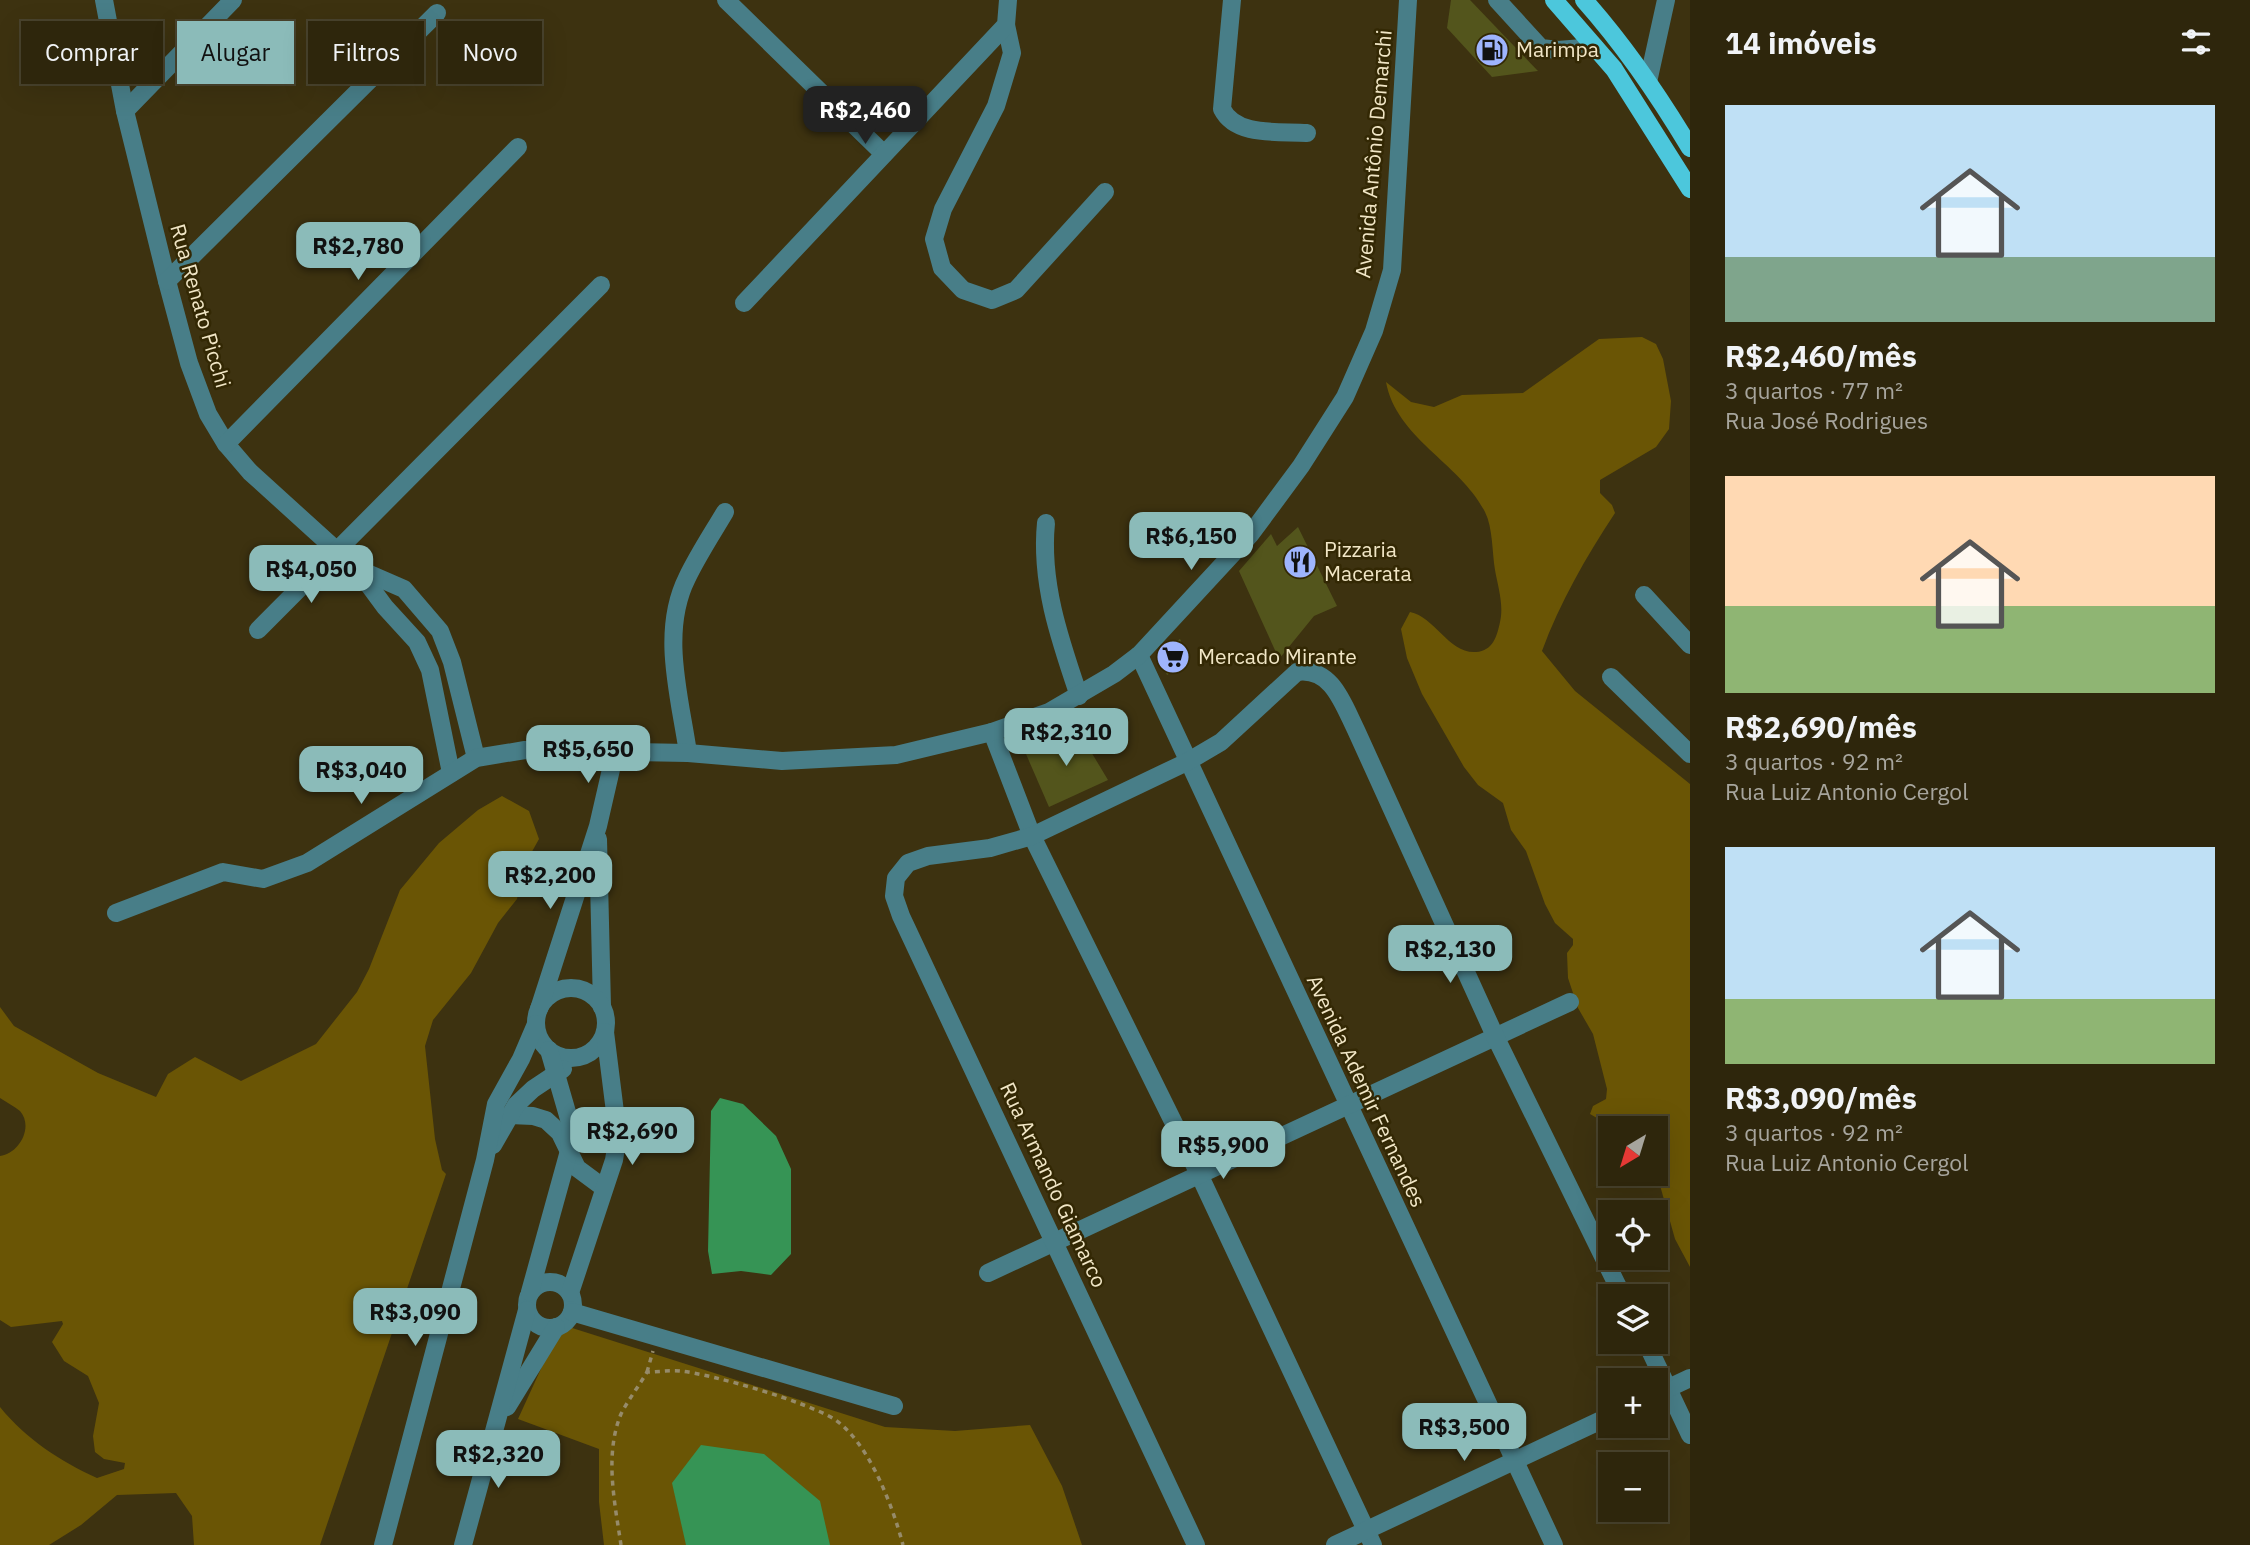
<!DOCTYPE html>
<html lang="pt">
<head>
<meta charset="utf-8">
<style>
  body { margin:0; font-family:"IBM Plex Sans",sans-serif; background:#362e15; color:#f1f3f6; height:100vh; display:flex; flex-direction:column; font-size:26px; white-space:nowrap }
  * { box-sizing:border-box; margin:0 }
  p { font-size:23px; color:#a7a59d }
  .icon { flex:none; width:38px; height:38px; fill:none; stroke:currentColor; stroke-width:2; stroke-linecap:round; stroke-linejoin:round }
  .map { position:relative; flex:1; overflow:hidden }
  .details { display:flex; flex-direction:column; background:#2e260c; width:560px }
  .details>* { flex:none }
  .top-card { position:absolute; left:21px; top:21px; width:665px; height:63px; display:flex; gap:14px }
  .needle { width:46px; rotate:218deg }
  .tools { position:absolute; left:1598px; top:1116px; display:grid; gap:14px }
  .tools a { display:grid; place-items:center; width:70px; height:70px; border-radius:0px; background:#2e260c; box-shadow:0 7px 28px #0002,0 0 0 2px #49432d; font-size:35px }
  .price { position:absolute; translate:-50% -60px; padding:0 16px; border-radius:14px; background:#8bbbb9; color:#111; font-size:23px; line-height:46px; filter:drop-shadow(0 2px 4px #0008) }
  .price::after { content:''; position:absolute; left:50%; top:42px; width:21px; height:16px; margin-left:-10px; background:inherit; clip-path:polygon(0 0,100% 0,50% 100%) }
  .price.on { background:#222; color:#fff }
  ul { padding:0; list-style:none }
  li { display:grid; align-content:center; gap:14px; height:371px; padding:0 35px }
  li span { display:grid; place-items:center; height:217px; border-radius:0px; color:#555 }
  li>.icon { margin-inline-start:auto }
  span .icon { width:126px; height:126px; fill:#fffc; stroke-width:1 }
  li b { font-size:30px }
  h2 { display:flex; justify-content:space-between; align-items:center; height:84px; padding:0 35px; font-size:30px }
  .pill { padding:0 24px; border-radius:0px; background:#2e260c; box-shadow:0 7px 28px #0002,0 0 0 2px #49432d; font-size:24px; line-height:63px }
  .pill.on { background:#8bbbb9; color:#111 }
  main { display:flex; flex:1; min-height:0 }
  .map>svg:first-child { display:block }
</style>
</head>
<body>
<main>
<div class="map">
<svg width="1690" height="1545" viewBox="0 0 1690 1545">
  <rect width="100%" height="100%" fill="#3d3210"/>
  <g fill="#6a5505">
    <path d="M1642,337L1656,344L1663,359L1671,401L1669,429L1656,447L1600,480V493L1612,505L1615,513C1586,557 1560,602 1542,651L1575,691L1690,784V1267L1675,1239L1656,1171V1129H1616L1590,1114L1593,1106L1606,1099L1607,1089L1593,1034L1578,1008L1568,978L1567,953L1573,945V939L1555,923L1545,904L1526,851L1511,830L1503,803L1478,785L1464,767L1422,694L1407,658L1401,629L1410,612C1435,617 1449,654 1476,652C1493,651 1497,636 1500,622C1504,605 1498,587 1495,570C1492,552 1493,528 1485,512C1461,464 1396,438 1386,382L1411,402L1434,407L1462,395L1523,393L1599,339Z"/>
    <path d="M502,796L529,811L539,839L524,866L517,899L498,923L471,973L433,1020L425,1046L435,1139L442,1170L446,1174L320,1545H194L192,1516L176,1493L117,1495L81,1525L49,1545H0V1407C26,1439 60,1461 97,1478L124,1469L125,1463L104,1459L95,1452L93,1436L99,1403L88,1376L64,1361L52,1342L63,1324L62,1321L11,1327L0,1320V1156C19,1154 34,1127 20,1111C14,1106 6,1102 0,1098V1007L14,1026L98,1073L156,1097L168,1074L195,1057L241,1081L316,1044L357,992L369,969L400,890L439,843L478,810Z"/>
    <path d="M569,1327L885,1427L955,1431L1030,1425L1062,1486L1082,1545H604L599,1502V1449L518,1419L555,1338Z"/>
  </g>
  <g fill="#369455">
    <path d="M720,1098L743,1104L776,1136L791,1169V1254L771,1275L741,1271L712,1274L708,1251L711,1111Z"/>
    <path d="M701,1445L764,1454L820,1501L830,1545H686L672,1483Z"/>
  </g>
  <g fill="#53551c">
    <path d="M1451,0H1470L1538,71L1492,77L1447,28Z"/>
    <path d="M1298,527L1337,606L1314,616L1279,659L1239,571L1271,534L1277,546Z"/>
    <path d="M1180,639L1189,660L1167,675L1157,653Z"/>
    <path d="M1078,730L1108,780L1049,807L1026,754Z"/>
  </g>
  <g fill="none" stroke-linecap="round" stroke-linejoin="round">
    <g stroke="#968b6a" stroke-width="3.5" stroke-dasharray="5 5" stroke-linecap="butt">
      <path d="M647,1372L653,1351"/>
      <path d="M621,1545C615,1504 604,1455 621,1414C628,1400 639,1386 647,1372C658,1372 669,1370 680,1371C712,1374 807,1402 834,1419C869,1442 893,1507 903,1545"/>
    </g>
    <g stroke="#487e88" stroke-width="18">
      <path d="M104,0L125,111L167,281L189,363L208,414L226,444L250,472L357,569L385,607L417,642L430,670L451,773"/>
      <path d="M726,0L884,154"/>
      <path d="M1232,0L1222,109C1236,137 1278,131 1307,133"/>
      <path d="M1497,0L1541,48L1558,50L1595,47"/>
      <path d="M1006,25L1012,53L996,106L943,209L934,239L942,268L963,290L992,300L1016,290L1105,192"/>
      <path d="M1648,82L1666,0"/>
      <path d="M125,111L233,0"/>
      <path d="M167,281L437,13"/>
      <path d="M744,303L1006,25L1008,0"/>
      <path d="M226,444L518,147"/>
      <path d="M1046,523C1040,583 1060,640 1079,696"/>
      <path d="M358,569L404,589L440,631L452,662L476,758"/>
      <path d="M1644,595L1690,645"/>
      <path d="M258,630L601,285"/>
      <path d="M1139,655L1554,1545"/>
      <path d="M1611,677L1690,754"/>
      <path d="M992,732L1032,836L1199,1174L1373,1545"/>
      <path d="M688,753C680,697 660,632 687,578C698,555 712,534 725,512"/>
      <path d="M598,839L602,1007"/>
      <path d="M116,913L223,872L263,879L307,863L476,758L525,750L688,753L782,761L896,755L992,732L1049,712L1114,674L1139,655L1250,535L1301,466L1345,397L1374,331L1392,270L1408,0"/>
      <circle cx="571" cy="1023" r="35"/>
      <path d="M539,1009L598,826L615,752"/>
      <path d="M510,1115L533,1116L546,1120L560,1133L577,1168L604,1188"/>
      <path d="M493,1145L516,1105L533,1089L563,1069"/>
      <path d="M988,1273L1570,1002"/>
      <circle cx="550" cy="1305" r="23"/>
      <path d="M530,1292L569,1151L571,1126L549,1050"/>
      <path d="M570,1293L614,1160L618,1136L605,1032"/>
      <path d="M572,1312L894,1406"/>
      <path d="M1646,1342L1690,1435"/>
      <path d="M1656,1394L1690,1378"/>
      <path d="M507,1407L556,1327"/>
      <path d="M383,1545L485,1160L496,1104L521,1059L536,1024"/>
      <path d="M463,1545L527,1310"/>
      <path d="M1196,1545L901,916L894,896L896,878L908,863L928,856L990,848L1032,836L1187,762L1221,742L1297,672C1332,667 1343,704 1356,730L1495,1036L1623,1297"/>
      <path d="M1335,1545L1610,1416"/>
    </g>
    <g stroke="#4cc7dc" stroke-width="18">
      <path d="M1554,0L1614,69L1690,189"/>
      <path d="M1584,0C1624,45 1659,96 1690,148"/>
    </g>
  </g>
  <defs>
    <symbol id="fuel-disc" viewBox="-11 -11 22 22"><circle r="9.5" fill="#9eb4fd" stroke="#332804"/><path d="M-5.5-6h7V0h2V4h1.3V-2.5L3-4.5l.8-.8L6-3V5H2.5V1h-1V6h-7ZM-4.2-4.7v3.2H.2V-4.7Z" fill="#111"/></symbol>
    <symbol id="restaurant-disc" viewBox="-11 -11 22 22"><circle r="9.5" fill="#9eb4fd" stroke="#332804"/><path d="M-5-6h1v4h1v-4h1v4h1v-4h1v5L-1.5 .5V6h-2V.5L-5-1ZM5-6V6H3V1.5H1.5Q1.5-4 5-6Z" fill="#111"/></symbol>
    <symbol id="supermarket-disc" viewBox="-11 -11 22 22"><circle r="9.5" fill="#9eb4fd" stroke="#332804"/><path d="M-6-5.5h2.5l.6 2H6L4.5 2H-2.5L-4.4-4H-6ZM-1.5 3.2a1.3 1.3 0 1 0 .1 0ZM3 3.2a1.3 1.3 0 1 0 .1 0Z" fill="#111"/></symbol>
  </defs>
  <g fill-rule="evenodd">
    <use href="#fuel-disc" x="1473" y="31" width="38" height="38"/>
    <use href="#restaurant-disc" x="1281" y="543" width="38" height="38"/>
    <use href="#supermarket-disc" x="1154" y="638" width="38" height="38"/>
  </g>
  <g text-anchor="middle" stroke-width="5" stroke-linejoin="round" paint-order="stroke">
    <g font-size="21" fill="#f1e6c6" stroke="#332804" text-anchor="start">
      <text x="1516" y="57">Marimpa</text>
      <text x="1324" y="557">Pizzaria<tspan x="1324" dy="24">Macerata</tspan></text>
      <text x="1198" y="664">Mercado Mirante</text>
    </g>
    <g font-size="21" fill="#f1e6c6" stroke="#332804">
      <text transform="translate(1374 154) rotate(-85)" y="7">Avenida Antônio Demarchi</text>
      <text transform="translate(200 306) rotate(74)" y="7">Rua Renato Picchi</text>
      <text transform="translate(1366 1091) rotate(65)" y="7">Avenida Ademir Fernandes</text>
      <text transform="translate(1053 1185) rotate(65)" y="7">Rua Armando Giamarco</text>
    </g>
  </g>
</svg>
<div class="tools">
<a><svg class="needle" viewBox="-14 -14 28 28"><path d="M0-13l5 13h-10z" fill="#e53935"/><path d="M0 13l5-13h-10z" fill="#a7a59d"/></svg></a>
<a><svg class="icon" aria-label="locate" viewBox="0 0 24 24"><circle cx="12" cy="12" r="6"/><path d="M12 2v4M12 18v4M2 12h4M18 12h4"/></svg></a>
<a><svg class="icon" aria-label="layers" viewBox="0 0 24 24"><path d="M12 4l9 5-9 5-9-5zM3 14l9 5 9-5"/></svg></a>
<a>+</a>
<a>−</a>
</div>
<b class="price on" style="left:865px;top:146px">R$2,460</b>
<b class="price" style="left:358px;top:282px">R$2,780</b>
<b class="price" style="left:1191px;top:572px">R$6,150</b>
<b class="price" style="left:311px;top:605px">R$4,050</b>
<b class="price" style="left:1066px;top:768px">R$2,310</b>
<b class="price" style="left:588px;top:785px">R$5,650</b>
<b class="price" style="left:361px;top:806px">R$3,040</b>
<b class="price" style="left:550px;top:911px">R$2,200</b>
<b class="price" style="left:1450px;top:985px">R$2,130</b>
<b class="price" style="left:632px;top:1167px">R$2,690</b>
<b class="price" style="left:1223px;top:1181px">R$5,900</b>
<b class="price" style="left:415px;top:1348px">R$3,090</b>
<b class="price" style="left:1464px;top:1463px">R$3,500</b>
<b class="price" style="left:498px;top:1490px">R$2,320</b>
<div class="top-card">
<a class="pill">Comprar</a>
<a class="pill on">Alugar</a>
<a class="pill">Filtros</a>
<a class="pill">Novo</a>
</div>
</div>
<section class="details">
<h2>14 imóveis<svg class="icon" aria-label="filters" viewBox="0 0 24 24"><path d="M4 7h16M4 17h16"/><circle cx="9" cy="7" r="2"/><circle cx="15" cy="17" r="2"/></svg></h2>
<ul>
<li><span style="background:linear-gradient(#bfe0f5 70%,#7fa58c 0)"><svg class="icon" aria-label="home" viewBox="0 0 24 24"><path d="M3 11l9-7 9 7M6 9v11h12V9"/></svg></span><div><b>R$2,460/mês</b><p>3 quartos · 77 m²</p><p>Rua José Rodrigues</p></div></li>
<li><span style="background:linear-gradient(#ffd9b3 60%,#8fb573 0)"><svg class="icon" aria-label="home" viewBox="0 0 24 24"><path d="M3 11l9-7 9 7M6 9v11h12V9"/></svg></span><div><b>R$2,690/mês</b><p>3 quartos · 92 m²</p><p>Rua Luiz Antonio Cergol</p></div></li>
<li><span style="background:linear-gradient(#bfe0f5 70%,#8fb573 0)"><svg class="icon" aria-label="home" viewBox="0 0 24 24"><path d="M3 11l9-7 9 7M6 9v11h12V9"/></svg></span><div><b>R$3,090/mês</b><p>3 quartos · 92 m²</p><p>Rua Luiz Antonio Cergol</p></div></li>
</ul>
</section>
</main>
</body>
</html>
